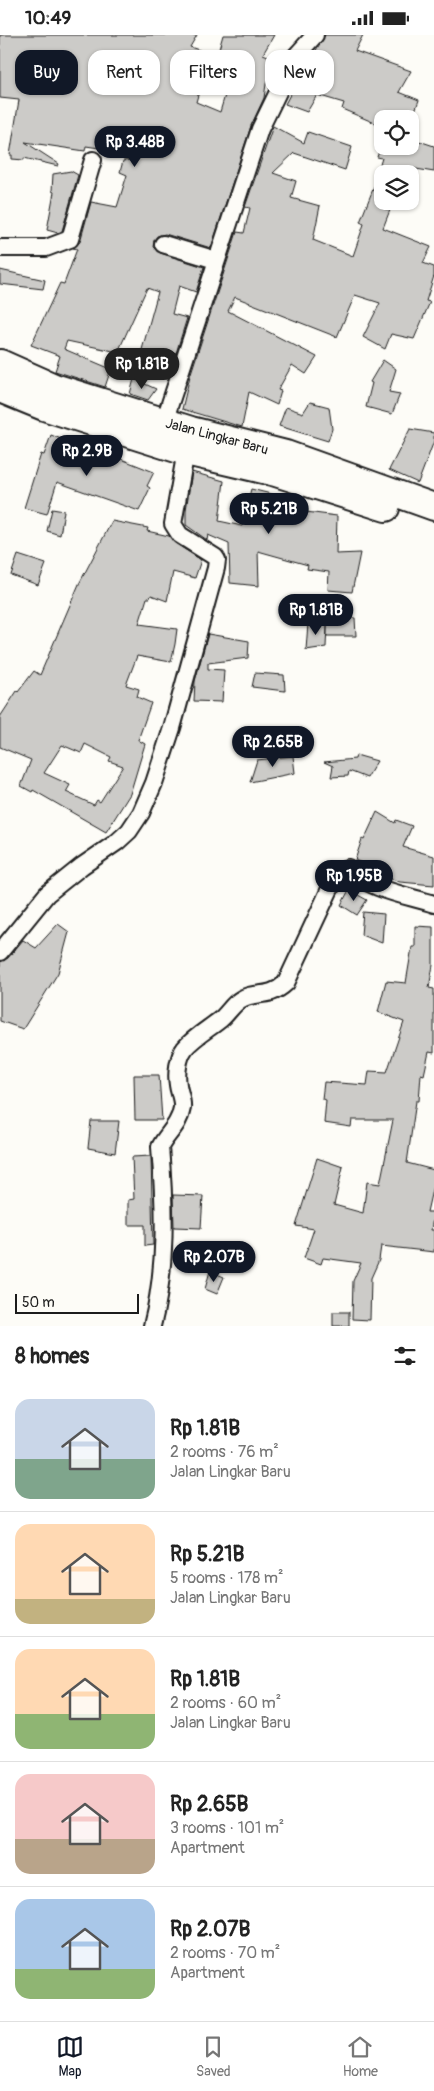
<!DOCTYPE html>
<html lang="en">
<head>
<meta charset="utf-8">
<style>
  body { margin:0; font-family:Pangolin,sans-serif; background:#f6f6f6; color:#222; height:100vh; display:flex; flex-direction:column; font-size:19px; white-space:nowrap }
  * { box-sizing:border-box; margin:0 }
  p { font-size:16px; color:#767676 }
  .icon { flex:none; width:28px; height:28px; fill:none; stroke:currentColor; stroke-width:2; stroke-linecap:round; stroke-linejoin:round }
  .map { position:relative; height:1291px; overflow:hidden }
  .details { display:flex; flex-direction:column; background:#fff; flex:1 }
  .details>* { flex:none }
  .hud { position:absolute; left:15px; top:15px; width:405px; height:45px; display:flex; gap:10px }
  .controls { position:absolute; left:374px; top:75px; display:grid; gap:10px }
  .controls a { display:grid; place-items:center; width:45px; height:45px; border-radius:10px; background:#fff; box-shadow:0 1px 4px #0004; font-size:25px }
  .scale { position:absolute; left:15px; bottom:12px; width:124px; box-sizing:border-box; padding-left:5px; border:2px solid #1c1c1c; border-top:0; font-size:14px; line-height:18px; white-space:nowrap; color:#1c1c1c; -webkit-text-stroke:4px #fdfcf7; paint-order:stroke }
  .price { position:absolute; translate:-50% -42px; padding:0 11px; border-radius:18px; background:#111827; color:#fff; font-size:16px; line-height:32px; filter:drop-shadow(0 1px 2px #0008) }
  .price::after { content:''; position:absolute; left:50%; top:30px; width:15px; height:11px; margin-left:-8px; background:inherit; clip-path:polygon(0 0,100% 0,50% 100%) }
  .price.selected { background:#222; color:#fff }
  ul { padding:0; list-style:none }
  li { display:flex; align-items:center; gap:15px; height:125px; padding:0 15px }
  li+li { border-top:1px solid #e0e0e0 }
  li span { display:grid; place-items:center; flex:none; width:140px; height:100px; border-radius:15px; color:#555 }
  li>.icon { margin-inline-start:auto }
  span .icon { width:60px; height:60px; fill:#fffc; stroke-width:1 }
  li b { font-size:21px }
  h2 { display:flex; justify-content:space-between; align-items:center; height:60px; padding:0 15px; font-size:21px }
  .chip { padding:0 18px; border-radius:15px; background:#fff; box-shadow:0 1px 4px #0004; font-size:18px; line-height:45px }
  .chip.selected { background:#111827; color:#fff }
  .status { display:flex; justify-content:space-between; align-items:center; height:35px; padding:0 25px; background:#fff; direction:ltr }
  .status svg { height:14px; fill:currentColor }
  .tabs { display:flex; justify-content:space-around; align-items:center; height:70px; border-top:1px solid #e0e0e0; background:#fff; font-size:14px; color:#767676 }
  .tabs a { display:grid; justify-items:center; gap:2px }
  .tabs .selected { color:#111827 }
  .map>svg:first-child { display:block }
</style>
</head>
<body>
<div class="status"><b>10:49</b><svg viewBox="0 0 49 12"><path d="M0 12V9h3v3zM5 12V6h3v6zM10 12V3h3v9zM15 12V0h3v12zM26 1h20v11H26zM47 4h2v5h-2z"/></svg></div>
<div class="map">
<svg width="434" height="1291" viewBox="0 0 434 1291">
  <rect width="100%" height="100%" fill="#fdfcf7"/>
  <filter id="ink" filterUnits="userSpaceOnUse"><feTurbulence type="fractalNoise" baseFrequency=".02" numOctaves="2"/><feDisplacementMap in="SourceGraphic" scale="10" xChannelSelector="R" yChannelSelector="G"/><feConvolveMatrix kernelMatrix="1 2 1 2 8 2 1 2 1" color-interpolation-filters="sRGB"/></filter>
  <g filter="url(#ink)">
    <g fill="#cccbc8" stroke="#1c1c1c" fill-rule="evenodd">
      <path d="M0,0H197L190,12L217,21L223,0H274L263,19L278,25L266,49L264,63L251,91L211,213L165,199L157,201L154,206L153,212L160,218L204,232L196,257L179,251L172,279L187,283L172,331L140,322L158,257L147,253L118,317L67,306L64,314L111,334L105,352L55,336L60,321L31,310L60,248L64,249L77,214L73,213L80,207L91,167L117,172L127,140L120,137L123,126L135,124L124,122L126,117L86,111L85,116L25,107L59,129L58,131L24,123V125L12,124V120H10L19,65L0,63ZM203,43L228,50L220,77L196,67Z"/>
      <path d="M325,0H363L355,16L411,36L399,57L419,65L412,84H382V91L342,74L344,68L317,60L307,77L285,69L293,54L304,27L306,25L309,27Z"/>
      <path d="M273,91L304,108L308,97L352,112L345,135L294,118L273,138L296,146L291,163L320,171L313,205L353,221L364,189L360,187L379,139H377L382,123L377,122L381,111H410V103L434,111V137L404,132L401,139H382V173L390,175L383,193L431,212L423,228L434,232V241L426,266L430,267L414,304L391,299L385,314L363,302L380,268L355,260L337,302L235,262L228,276L317,322L306,339L292,330L278,355L281,356L277,370L249,357L242,392L182,374L190,341L237,197L244,198L250,173L245,172Z"/>
      <path d="M71,136L78,140L62,196L58,198L47,195L54,157L52,156L53,139Z"/>
      <path d="M0,235L45,245L43,254L0,249Z"/>
      <path d="M383,325L396,334L389,357L400,359L392,379L366,372L372,348L370,347Z"/>
      <path d="M134,344L156,354L148,365L130,359Z"/>
      <path d="M310,367L329,372L332,394L328,406L279,391L286,372L303,378Z"/>
      <path d="M410,394L434,398V406L418,448L389,435Z"/>
      <path d="M51,400L115,425L116,422L154,437L147,451L150,453L139,476L57,447L47,479L24,473L41,419L44,420Z"/>
      <path d="M192,437L224,446L219,486L242,491L251,454L275,460L273,475L306,477L337,481L336,519L360,518L352,557L328,555L329,537L307,534L308,530L258,516L259,551L230,548L229,509L208,500L207,505L186,490V475Z"/>
      <path d="M52,474L64,476L60,500L47,496Z"/>
      <path d="M112,486L148,493L147,496L169,501L175,508L201,525L195,543L173,537L167,566L151,560L150,563H147L139,589L177,594L175,609L171,627L137,621L126,650L139,654L137,662L151,668L138,705L145,709L130,759L106,797L33,755L32,757L21,751L31,725L0,712V682L17,656L18,657L34,636L40,640L79,549ZM85,709L111,722L109,726L123,731L100,767L97,765L94,770L66,757L70,750L44,738L62,710L81,718Z"/>
      <path d="M18,520L46,529L38,550L11,540Z"/>
      <path d="M327,583H355L356,601H327Z"/>
      <path d="M308,588L327,589L326,612L306,615Z"/>
      <path d="M208,599L249,606L248,623L208,628V634L224,635L222,667L194,666L195,646Z"/>
      <path d="M255,638L284,640L285,656L252,652Z"/>
      <path d="M356,720L377,726L367,743L349,736L348,741L331,742L333,731L324,727L355,724Z"/>
      <path d="M293,721L295,738L250,747L257,725Z"/>
      <path d="M377,777L395,788L396,785L412,791L403,812L434,821V850L400,847L381,840L382,837L355,825L362,804L364,805Z"/>
      <path d="M349,855L367,865L357,880L341,870Z"/>
      <path d="M363,877L384,879L382,908L361,900Z"/>
      <path d="M58,889L69,897L58,938L23,994L0,986V927L8,923L23,905L36,913Z"/>
      <path d="M415,891L433,892V930L429,953L434,954V1018L429,1017L424,1040L421,1039L419,1066H416L407,1128L434,1135V1146L427,1177H434L431,1195H434V1217L381,1211L379,1225L371,1243L370,1285L352,1284L353,1246L361,1228L323,1223L321,1229L304,1223L314,1194L296,1191L317,1123L343,1132L334,1170L363,1178L367,1147L380,1149L393,1085H352L351,1092L324,1088L326,1065L322,1064L324,1047L367,1050L369,1036L387,1037L404,987L378,977L386,946L406,948L412,912H415Z"/>
      <path d="M134,1040H159L162,1085H135Z"/>
      <path d="M91,1086H119L115,1118L88,1113Z"/>
      <path d="M151,1121L153,1210L145,1211V1190H128V1165L134,1164L132,1122Z"/>
      <path d="M173,1160L203,1161L201,1193L174,1192Z"/>
      <path d="M210,1236L224,1242L217,1259L205,1254Z"/>
      <rect x="333" y="1277" width="16" height="14"/>
    </g>
    <g fill="none" stroke-linecap="round" stroke-linejoin="round">
      <defs>
        <g id="minor">
          <path d="M163,209L216,225"/>
          <path d="M0,213H46L70,204L93,125"/>
          <path d="M164,387L260,94L295,22L315,0"/>
          <path d="M0,917L47,859L82,831L117,807L129,796L141,778L154,748L172,693L216,533L217,525L215,522L180,500L173,489L187,410"/>
          <path d="M152,1291C167,1233 165,1172 160,1112C167,1098 179,1091 182,1073C183,1065 179,1058 178,1050C176,1039 178,1022 185,1013C194,1002 210,993 221,984C228,978 233,969 240,965C254,955 268,965 286,948L336,841L348,833C369,855 406,860 434,869"/>
        </g>
        <g id="trunk">
          <path d="M0,328L54,352L191,395L286,419L434,472"/>
          <path d="M0,354L44,372L186,417L276,438L386,473"/>
        </g>
      </defs>
      <use href="#minor" stroke="#1c1c1c" stroke-width="20"/>
      <use href="#trunk" stroke="#1c1c1c" stroke-width="30"/>
      <use href="#minor" stroke="#fdfcf7" stroke-width="16"/>
      <use href="#trunk" stroke="#fdfcf7" stroke-width="26"/>
    </g>
  </g>
  <g text-anchor="middle" stroke-width="4" stroke-linejoin="round" paint-order="stroke">
    <g font-size="14" fill="#1c1c1c" stroke="#fdfcf7">
      <text transform="translate(217 401) rotate(15)" y="5">Jalan Lingkar Baru</text>
    </g>
  </g>
</svg>
<div class="controls">
<a><svg class="icon" aria-label="locate" viewBox="0 0 24 24"><circle cx="12" cy="12" r="6"/><path d="M12 2v4M12 18v4M2 12h4M18 12h4"/></svg></a>
<a><svg class="icon" aria-label="layers" viewBox="0 0 24 24"><path d="M12 4l9 5-9 5-9-5zM3 14l9 5 9-5"/></svg></a>
</div>
<div class="scale">50 m</div>
<b class="price" style="left:135px;top:133px">Rp 3.48B</b>
<b class="price selected" style="left:142px;top:355px">Rp 1.81B</b>
<b class="price" style="left:87px;top:442px">Rp 2.9B</b>
<b class="price" style="left:269px;top:500px">Rp 5.21B</b>
<b class="price" style="left:316px;top:601px">Rp 1.81B</b>
<b class="price" style="left:273px;top:733px">Rp 2.65B</b>
<b class="price" style="left:354px;top:867px">Rp 1.95B</b>
<b class="price" style="left:214px;top:1248px">Rp 2.07B</b>
<div class="hud">
<a class="chip selected">Buy</a>
<a class="chip">Rent</a>
<a class="chip">Filters</a>
<a class="chip">New</a>
</div>
</div>
<section class="details">
<h2>8 homes<svg class="icon" aria-label="filters" viewBox="0 0 24 24"><path d="M4 7h16M4 17h16"/><circle cx="9" cy="7" r="2"/><circle cx="15" cy="17" r="2"/></svg></h2>
<ul>
<li><span style="background:linear-gradient(#c9d6e8 60%,#7fa58c 0)"><svg class="icon" aria-label="home" viewBox="0 0 24 24"><path d="M3 11l9-7 9 7M6 9v11h12V9"/></svg></span><div><b>Rp 1.81B</b><p>2 rooms · 76 m²</p><p>Jalan Lingkar Baru</p></div></li>
<li><span style="background:linear-gradient(#ffd9b3 75%,#c2b280 0)"><svg class="icon" aria-label="home" viewBox="0 0 24 24"><path d="M3 11l9-7 9 7M6 9v11h12V9"/></svg></span><div><b>Rp 5.21B</b><p>5 rooms · 178 m²</p><p>Jalan Lingkar Baru</p></div></li>
<li><span style="background:linear-gradient(#ffd9b3 65%,#8fb573 0)"><svg class="icon" aria-label="home" viewBox="0 0 24 24"><path d="M3 11l9-7 9 7M6 9v11h12V9"/></svg></span><div><b>Rp 1.81B</b><p>2 rooms · 60 m²</p><p>Jalan Lingkar Baru</p></div></li>
<li><span style="background:linear-gradient(#f6c9c9 65%,#b9a48a 0)"><svg class="icon" aria-label="home" viewBox="0 0 24 24"><path d="M3 11l9-7 9 7M6 9v11h12V9"/></svg></span><div><b>Rp 2.65B</b><p>3 rooms · 101 m²</p><p>Apartment</p></div></li>
<li><span style="background:linear-gradient(#a9c7e8 70%,#8fb573 0)"><svg class="icon" aria-label="home" viewBox="0 0 24 24"><path d="M3 11l9-7 9 7M6 9v11h12V9"/></svg></span><div><b>Rp 2.07B</b><p>2 rooms · 70 m²</p><p>Apartment</p></div></li>
</ul>
</section>
<nav class="tabs">
<a class="selected"><svg class="icon" aria-label="map" viewBox="0 0 24 24"><path d="M3 6l6-2 6 2 6-2v14l-6 2-6-2-6 2zM9 4v14M15 6v14"/></svg>Map</a>
<a><svg class="icon" aria-label="saved" viewBox="0 0 24 24"><path d="M7 4h10v16l-5-4-5 4z"/></svg>Saved</a>
<a><svg class="icon" aria-label="home" viewBox="0 0 24 24"><path d="M3 11l9-7 9 7M6 9v11h12V9"/></svg>Home</a>
</nav>
</body>
</html>
